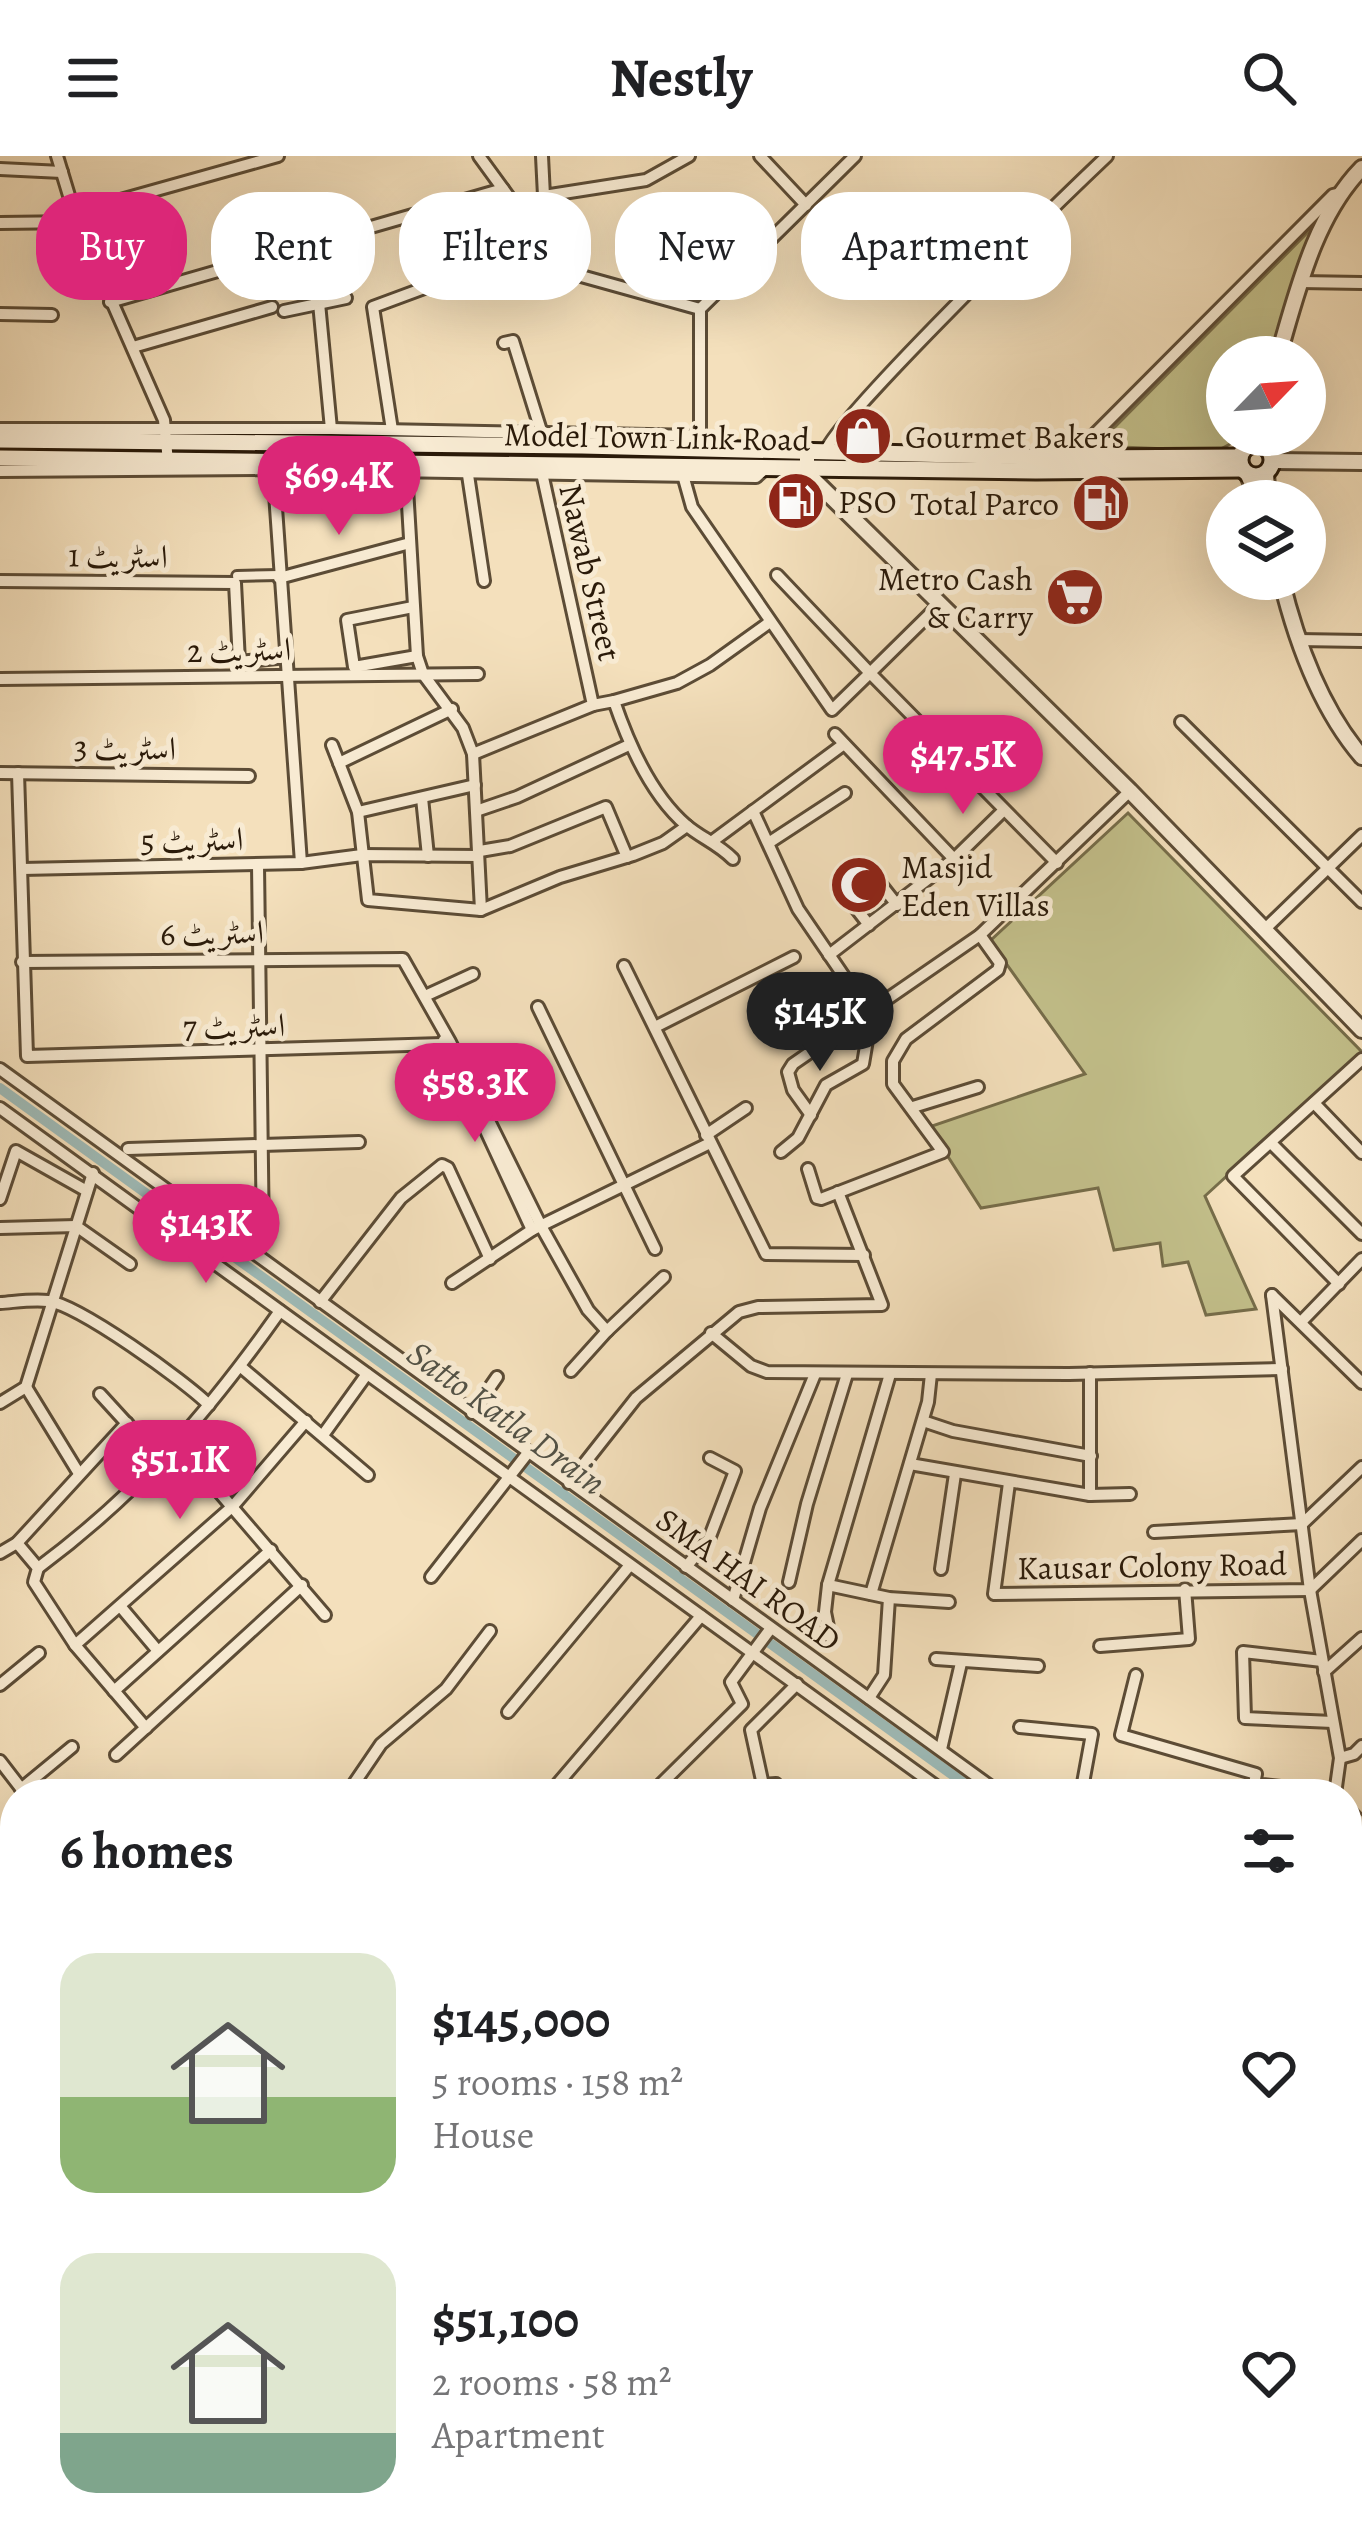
<!DOCTYPE html>
<html lang="en">
<head>
<meta charset="utf-8">
<style>
  body { margin:0; font-family:Alegreya,Amiri,serif; background:#f2f2f2; color:#202124; height:100vh; display:flex; flex-direction:column; font-size:45px; white-space:nowrap }
  * { box-sizing:border-box; margin:0 }
  p { font-size:39px; color:#757577 }
  .icon { flex:none; width:66px; height:66px; fill:none; stroke:currentColor; stroke-width:2; stroke-linecap:round; stroke-linejoin:round }
  .map { position:relative; flex:1; overflow:hidden }
  .panel { position:absolute; left:0px; top:1623px; width:1362px; height:768px; display:flex; flex-direction:column; background:#fff; border-radius:48px 48px 0 0; box-shadow:0 12px 48px #0002 }
  .panel>* { flex:none }
  .guide { position:absolute; left:36px; top:36px; width:1290px; height:108px; display:flex; gap:24px }
  .needle { width:78px; rotate:65deg }
  .buttons { position:absolute; left:1206px; top:180px; display:grid; gap:24px }
  .buttons a { display:grid; place-items:center; width:120px; height:120px; border-radius:50%; background:#fff; box-shadow:0 12px 48px #0002; font-size:60px }
  .price { position:absolute; translate:-50% -102px; padding:0 27px; border-radius:42px; background:#db2777; color:#fff; font-size:39px; line-height:78px; filter:drop-shadow(0 3px 6px #0008) }
  .price::after { content:''; position:absolute; left:50%; top:72px; width:36px; height:27px; margin-left:-18px; background:inherit; clip-path:polygon(0 0,100% 0,50% 100%) }
  .price.current { background:#222; color:#fff }
  ul { padding:0; list-style:none }
  li { display:flex; align-items:center; gap:36px; height:300px; padding:0 60px }
  li span { display:grid; place-items:center; flex:none; width:336px; height:240px; border-radius:36px; color:#555 }
  li>.icon { margin-inline-start:auto }
  span .icon { width:144px; height:144px; fill:#fffc; stroke-width:1 }
  li b { font-size:51px }
  h2 { display:flex; justify-content:space-between; align-items:center; height:144px; padding:0 60px; font-size:51px }
  .tag { padding:0 42px; border-radius:48px; background:#fff; box-shadow:0 12px 48px #0002; font-size:42px; line-height:108px }
  .tag.current { background:#db2777; color:#fff }
  header { display:flex; justify-content:space-between; align-items:center; height:156px; padding:0 60px; background:#fff; font-size:54px; font-weight:700 }
  .map>svg:first-child { display:block }
</style>
</head>
<body>
<header><svg class="icon" aria-label="menu" viewBox="0 0 24 24"><path d="M4 6h16M4 12h16M4 18h16"/></svg>Nestly<svg class="icon" aria-label="search" viewBox="0 0 24 24"><circle cx="10" cy="10" r="6"/><path d="M15 15l6 6"/></svg></header>
<div class="map">
<svg width="1362" height="2391" viewBox="0 0 1362 2391">
  <rect width="100%" height="100%" fill="#f4e0bc"/>
  <filter id="stains"><feTurbulence type="fractalNoise" baseFrequency=".00167" numOctaves="4"/><feColorMatrix values="0 0 0 0 .2 0 0 0 0 .09 0 0 0 0 .02 0 0 0 .5 -.17"/></filter>
  <radialGradient id="worn" r=".72"><stop offset=".6" stop-color="#630" stop-opacity="0"/><stop offset="1" stop-color="#630" stop-opacity=".3"/></radialGradient>
  <g fill="#c3c08b" stroke="#766d4a" stroke-width="3">
    <path d="M1317,67L1276,201H1227V279H1247L1217,295L1096,290Z"/>
    <path d="M1128,657L1362,896L1205,1040L1256,1153L1206,1159L1188,1106L1163,1110L1160,1087L1114,1094L1098,1032L981,1052L929,971L1085,918L990,785Z"/>
  </g>
  <g fill="none" stroke-linecap="round" stroke-linejoin="round">
    <g stroke="#9ebbb8" stroke-width="10">
      <path d="M0,932L979,1638"/>
      <path d="M1347,1901L1362,1912"/>
    </g>
    <defs>
      <path id="pedestrian" d="M237,420L279,419"/>
      <g id="minor">
        <path d="M57,0L77,66L164,264L168,306"/>
        <path d="M479,0L543,88L574,118L700,153"/>
        <path d="M542,0L544,40L646,24L689,0"/>
        <path d="M760,0L806,49"/>
        <path d="M0,13L62,16"/>
        <path d="M74,57L278,0"/>
        <path d="M0,67L77,66"/>
        <path d="M1300,126L1362,127"/>
        <path d="M110,146L503,33"/>
        <path d="M319,147L331,273"/>
        <path d="M284,155L346,142"/>
        <path d="M0,158L52,159"/>
        <path d="M504,187L513,185L542,278"/>
        <path d="M133,191L272,151"/>
        <path d="M0,273H331L699,280"/>
        <path d="M392,274L373,151L543,88"/>
        <path d="M700,286V153L855,0"/>
        <path d="M825,297C828,270 1069,36 1107,0"/>
        <path d="M1080,302V293L1333,39L1342,37"/>
        <path d="M273,309L301,707"/>
        <path d="M0,315L273,313L756,321L766,312"/>
        <path d="M406,315L417,500L423,518L463,572L473,598L481,754"/>
        <path d="M468,319L484,425"/>
        <path d="M683,319L692,351L832,554L870,517L777,419"/>
        <path d="M279,422L410,387"/>
        <path d="M0,425L235,427L239,506L286,501"/>
        <path d="M940,448L870,517L1057,707"/>
        <path d="M413,451L347,464L354,511L417,500"/>
        <path d="M1298,484L1362,485"/>
        <path d="M0,523L478,518"/>
        <path d="M614,545L677,527L710,509L770,466"/>
        <path d="M593,549L614,545C629,589 651,639 686,669C701,682 717,687 733,703"/>
        <path d="M1181,566L1362,746"/>
        <path d="M835,578L954,703"/>
        <path d="M332,589L358,656L368,744L481,754L560,721L633,699L663,687L687,670"/>
        <path d="M473,598L593,549L542,317"/>
        <path d="M339,607L452,553"/>
        <path d="M0,617L249,620"/>
        <path d="M18,617L27,900L443,888"/>
        <path d="M422,642L428,700"/>
        <path d="M476,655L517,641L629,589"/>
        <path d="M753,655L798,753L871,860L863,908L826,929L798,982L781,996"/>
        <path d="M358,656L475,629"/>
        <path d="M714,684L844,588"/>
        <path d="M770,686L845,637"/>
        <path d="M480,695L510,690L606,651L627,701"/>
        <path d="M258,709L263,1085"/>
        <path d="M22,713L301,707L362,699L478,700"/>
        <path d="M869,769L841,733V725L861,712H868L897,749"/>
        <path d="M1266,772L1362,679"/>
        <path d="M829,799L954,703L1004,654"/>
        <path d="M22,806L403,803L450,886L541,1070L588,1154L607,1175"/>
        <path d="M624,810L766,1098L864,1099"/>
        <path d="M425,840L473,818"/>
        <path d="M538,851L655,1093"/>
        <path d="M655,871L794,801"/>
        <path d="M444,884L532,1074"/>
        <path d="M0,913L1001,1638"/>
        <path d="M1314,947L1362,997"/>
        <path d="M913,951L978,931"/>
        <path d="M0,952L947,1638"/>
        <path d="M811,959L793,934L788,916L793,908L980,779L1130,635"/>
        <path d="M706,979L746,952"/>
        <path d="M1271,987L1362,1078"/>
        <path d="M128,993L359,986"/>
        <path d="M808,1013L817,1042L821,1043L943,996L893,928V905L906,883L998,814L1000,807L980,779"/>
        <path d="M0,1043L16,995L87,1035"/>
        <path d="M0,1072L76,1070L130,1108"/>
        <path d="M452,1127L532,1074L710,987"/>
        <path d="M1339,1128L1233,1020L1362,903"/>
        <path d="M1272,1139L1310,1434L1340,1602L1335,1638"/>
        <path d="M1272,1139L1362,1227"/>
        <path d="M320,1146L401,1042L442,1009L448,1012L490,1103"/>
        <path d="M0,1147C15,1146 33,1143 48,1145C79,1149 185,1225 209,1249"/>
        <path d="M1302,1165L1362,1103"/>
        <path d="M711,1177L751,1210L767,1216L1069,1218L1282,1213"/>
        <path d="M241,1211L368,1319"/>
        <path d="M571,1215L607,1175L664,1121"/>
        <path d="M26,1231L78,1316"/>
        <path d="M100,1238L162,1306"/>
        <path d="M0,1247L26,1231L93,1017"/>
        <path d="M472,1257L497,1221"/>
        <path d="M923,1265L953,1275L1091,1300"/>
        <path d="M323,1279L367,1218"/>
        <path d="M177,1287L325,1459"/>
        <path d="M910,1308L1090,1339L1130,1338"/>
        <path d="M569,1327L636,1242L739,1156L758,1151L882,1149L838,1036"/>
        <path d="M1009,1327L994,1438L1310,1434L1362,1384"/>
        <path d="M1090,1339V1217"/>
        <path d="M1154,1376L1302,1368L1362,1311"/>
        <path d="M17,1387L38,1412L34,1426L75,1489L146,1572"/>
        <path d="M0,1397L17,1387L127,1267"/>
        <path d="M686,1411L709,1383L735,1315L710,1302"/>
        <path d="M38,1412C140,1336 207,1258 280,1155"/>
        <path d="M941,1413L955,1318"/>
        <path d="M431,1421L527,1298"/>
        <path d="M789,1426L807,1348L847,1218"/>
        <path d="M828,1429L889,1442L949,1446"/>
        <path d="M871,1438L928,1246L931,1218"/>
        <path d="M733,1444L760,1352L815,1218"/>
        <path d="M120,1450L158,1495"/>
        <path d="M830,1481L825,1456L828,1429L890,1218"/>
        <path d="M75,1489L233,1350L306,1265"/>
        <path d="M1100,1490L1189,1483L1185,1433"/>
        <path d="M936,1503L1038,1510"/>
        <path d="M1322,1505L1243,1496L1245,1562L1333,1566"/>
        <path d="M1324,1516L1362,1482"/>
        <path d="M1136,1519L1121,1579L1256,1618L1254,1628L1335,1637"/>
        <path d="M0,1529L39,1497"/>
        <path d="M114,1535L271,1394"/>
        <path d="M869,1542L884,1519L889,1442"/>
        <path d="M508,1556L630,1409"/>
        <path d="M1020,1571L1092,1578L1081,1638"/>
        <path d="M941,1593L961,1507"/>
        <path d="M116,1599L302,1429"/>
        <path d="M1340,1602L1354,1598L1362,1590"/>
        <path d="M0,1605L23,1635"/>
        <path d="M21,1633L72,1591"/>
        <path d="M347,1638L381,1588L446,1533L490,1475"/>
        <path d="M549,1638L701,1460"/>
        <path d="M651,1638L742,1548L731,1526L771,1472"/>
        <path d="M779,1638L776,1628L763,1629L751,1574L797,1528"/>
        <path d="M1347,1652L1362,1668"/>
        <path d="M0,1719L15,1742"/>
        <path d="M1347,1723L1362,1708"/>
        <path d="M1347,1788L1362,1773"/>
        <path d="M1347,1852L1362,1840"/>
        <path d="M1347,1872L1362,1882"/>
        <path d="M0,1891L15,1880"/>
        <path d="M1347,1921L1362,1932"/>
        <path d="M1347,2005L1362,2015"/>
        <path d="M0,2017L15,2006"/>
        <path d="M5,2066L15,2058"/>
        <path d="M1347,2129L1348,2137L1362,2148"/>
        <path d="M0,2150L15,2138"/>
        <path d="M1347,2223L1362,2235"/>
        <path d="M0,2242L15,2241"/>
        <path d="M1347,2314L1362,2316"/>
        <path d="M0,2362L15,2356"/>
        <path d="M213,2376L217,2391"/>
        <path d="M318,2376L320,2391"/>
        <path d="M355,2376L356,2391"/>
        <path d="M409,2376L411,2391"/>
        <path d="M607,2376L621,2391"/>
        <path d="M770,2376L781,2391"/>
        <path d="M883,2376L884,2391"/>
        <path d="M943,2376L947,2391"/>
        <path d="M1020,2376L1030,2391"/>
        <path d="M1242,2376L1250,2391"/>
        <path d="M1343,2376L1350,2387L1362,2381"/>
        <path d="M62,2391L110,2376"/>
        <path d="M263,2391L281,2386L278,2376"/>
        <path d="M624,2391L644,2376"/>
        <path d="M961,2391L988,2376"/>
        <path d="M1210,2391L1235,2376"/>
      </g>
      <g id="tertiary">
        <path d="M1278,201C1297,137 1314,61 1362,12"/>
        <path d="M1260,288V279"/>
        <path d="M807,297V315L812,322L1130,635L1362,874"/>
        <path d="M1273,305L1362,306"/>
        <path d="M1266,318L1268,345"/>
        <path d="M1248,319L1259,345"/>
        <path d="M1281,423C1296,485 1320,552 1362,601"/>
      </g>
      <g id="secondary">
        <path d="M0,284L582,290L1080,302L1240,301"/>
        <circle cx="1256" cy="304" r="16"/>
        <path d="M0,302L1036,315L1241,313"/>
      </g>
    </defs>
    <use href="#pedestrian" stroke="#5c4c36" stroke-width="14"/>
    <use href="#minor" stroke="#5c4c36" stroke-width="16"/>
    <use href="#tertiary" stroke="#5c4c36" stroke-width="20"/>
    <use href="#secondary" stroke="#2a1a09" stroke-width="21"/>
    <use href="#pedestrian" stroke="#f8ebd3" stroke-width="8"/>
    <use href="#minor" stroke="#f8ebd3" stroke-width="10"/>
    <use href="#tertiary" stroke="#f8ebd3" stroke-width="14"/>
    <use href="#secondary" stroke="#f8ebd3" stroke-width="15"/>
  </g>
  <defs>
    <symbol id="shop-disc" viewBox="-11 -11 22 22"><circle r="9.5" fill="#8f2418" stroke="#f8ebd3"/><path d="M-5-2.5h2.3a2.7 3.5 0 0 1 5.4 0H5L5.5 6h-11ZM-1.5-2.5h3a1.5 2.3 0 0 0-3 0Z" fill="#fff"/></symbol>
    <symbol id="fuel-disc" viewBox="-11 -11 22 22"><circle r="9.5" fill="#8f2418" stroke="#f8ebd3"/><path d="M-5.5-6h7V0h2V4h1.3V-2.5L3-4.5l.8-.8L6-3V5H2.5V1h-1V6h-7ZM-4.2-4.7v3.2H.2V-4.7Z" fill="#fff"/></symbol>
    <symbol id="supermarket-disc" viewBox="-11 -11 22 22"><circle r="9.5" fill="#8f2418" stroke="#f8ebd3"/><path d="M-6-5.5h2.5l.6 2H6L4.5 2H-2.5L-4.4-4H-6ZM-1.5 3.2a1.3 1.3 0 1 0 .1 0ZM3 3.2a1.3 1.3 0 1 0 .1 0Z" fill="#fff"/></symbol>
    <symbol id="mosque-disc" viewBox="-11 -11 22 22"><circle r="9.5" fill="#8f2418" stroke="#f8ebd3"/><path d="M3.5-4.9A6 6 0 1 0 3.5 4.9A5 5 0 1 1 3.5-4.9Z" fill="#fff"/></symbol>
  </defs>
  <g fill-rule="evenodd">
    <use href="#shop-disc" x="830" y="247" width="66" height="66"/>
    <use href="#fuel-disc" x="763" y="312" width="66" height="66"/>
    <use href="#fuel-disc" x="1068" y="314" width="66" height="66"/>
    <use href="#supermarket-disc" x="1042" y="408" width="66" height="66"/>
    <use href="#mosque-disc" x="826" y="696" width="66" height="66"/>
  </g>
  <g text-anchor="middle" stroke-width="10" stroke-linejoin="round" paint-order="stroke">
    <g font-size="33" fill="#2a1a09" stroke="#f8ebd3">
      <text transform="translate(657 280) rotate(1)" y="12">Model Town Link Road</text>
      <text transform="translate(118 399) rotate(1)" y="12">اسٹریٹ 1</text>
      <text transform="translate(591 416) rotate(77)" y="12">Nawab Street</text>
      <text transform="translate(239 493) rotate(-1)" y="12">اسٹریٹ 2</text>
      <text transform="translate(125 591) rotate(1)" y="12">اسٹریٹ 3</text>
      <text transform="translate(192 683) rotate(-1)" y="12">اسٹریٹ 5</text>
      <text transform="translate(212 776) rotate(-1)" y="12">اسٹریٹ 6</text>
      <text transform="translate(234 869) rotate(-1)" y="12">اسٹریٹ 7</text>
      <text transform="translate(1152 1409) rotate(-1)" y="12">Kausar Colony Road</text>
      <text transform="translate(749 1423) rotate(36)" y="12">SMA HAI ROAD</text>
    </g>
    <g font-size="33" fill="#2a1a09" stroke="#f8ebd3" text-anchor="start">
      <text x="905" y="292">Gourmet Bakers</text>
      <text x="838" y="357">PSO</text>
      <text x="1059" y="359" text-anchor="end">Total Parco</text>
      <text x="1033" y="434" text-anchor="end">Metro Cash<tspan x="1033" dy="38">&amp; Carry</tspan></text>
      <text x="901" y="722">Masjid<tspan x="901" dy="38">Eden Villas</tspan></text>
    </g>
    <g font-size="36" font-style="italic" fill="#535246" stroke="#f8ebd3">
      <text transform="translate(507 1261) rotate(36)" y="13">Satto Katla Drain</text>
    </g>
  </g>
  <rect width="100%" height="100%" filter="url(#stains)"/>
  <rect width="100%" height="100%" fill="url(#worn)"/>
</svg>
<div class="buttons">
<a><svg class="needle" viewBox="-14 -14 28 28"><path d="M0-13l5 13h-10z" fill="#e53935"/><path d="M0 13l5-13h-10z" fill="#757577"/></svg></a>
<a><svg class="icon" aria-label="layers" viewBox="0 0 24 24"><path d="M12 4l9 5-9 5-9-5zM3 14l9 5 9-5"/></svg></a>
</div>
<b class="price" style="left:339px;top:382px">$69.4K</b>
<b class="price" style="left:963px;top:661px">$47.5K</b>
<b class="price current" style="left:820px;top:918px">$145K</b>
<b class="price" style="left:475px;top:989px">$58.3K</b>
<b class="price" style="left:206px;top:1130px">$143K</b>
<b class="price" style="left:180px;top:1366px">$51.1K</b>
<div class="guide">
<a class="tag current">Buy</a>
<a class="tag">Rent</a>
<a class="tag">Filters</a>
<a class="tag">New</a>
<a class="tag">Apartment</a>
</div>
<section class="panel">
<h2>6 homes<svg class="icon" aria-label="filters" viewBox="0 0 24 24"><path d="M4 7h16M4 17h16"/><circle cx="9" cy="7" r="2"/><circle cx="15" cy="17" r="2"/></svg></h2>
<ul>
<li><span style="background:linear-gradient(#dfe7d0 60%,#8fb573 0)"><svg class="icon" aria-label="home" viewBox="0 0 24 24"><path d="M3 11l9-7 9 7M6 9v11h12V9"/></svg></span><div><b>$145,000</b><p>5 rooms · 158 m²</p><p>House</p></div><svg class="icon" aria-label="heart" viewBox="0 0 24 24"><path d="M12 20l-8-8c-3-5 5-10 8-4 3-6 11-1 8 4z"/></svg></li>
<li><span style="background:linear-gradient(#dfe7d0 75%,#7fa58c 0)"><svg class="icon" aria-label="home" viewBox="0 0 24 24"><path d="M3 11l9-7 9 7M6 9v11h12V9"/></svg></span><div><b>$51,100</b><p>2 rooms · 58 m²</p><p>Apartment</p></div><svg class="icon" aria-label="heart" viewBox="0 0 24 24"><path d="M12 20l-8-8c-3-5 5-10 8-4 3-6 11-1 8 4z"/></svg></li>
</ul>
</section>
</div>
</body>
</html>
